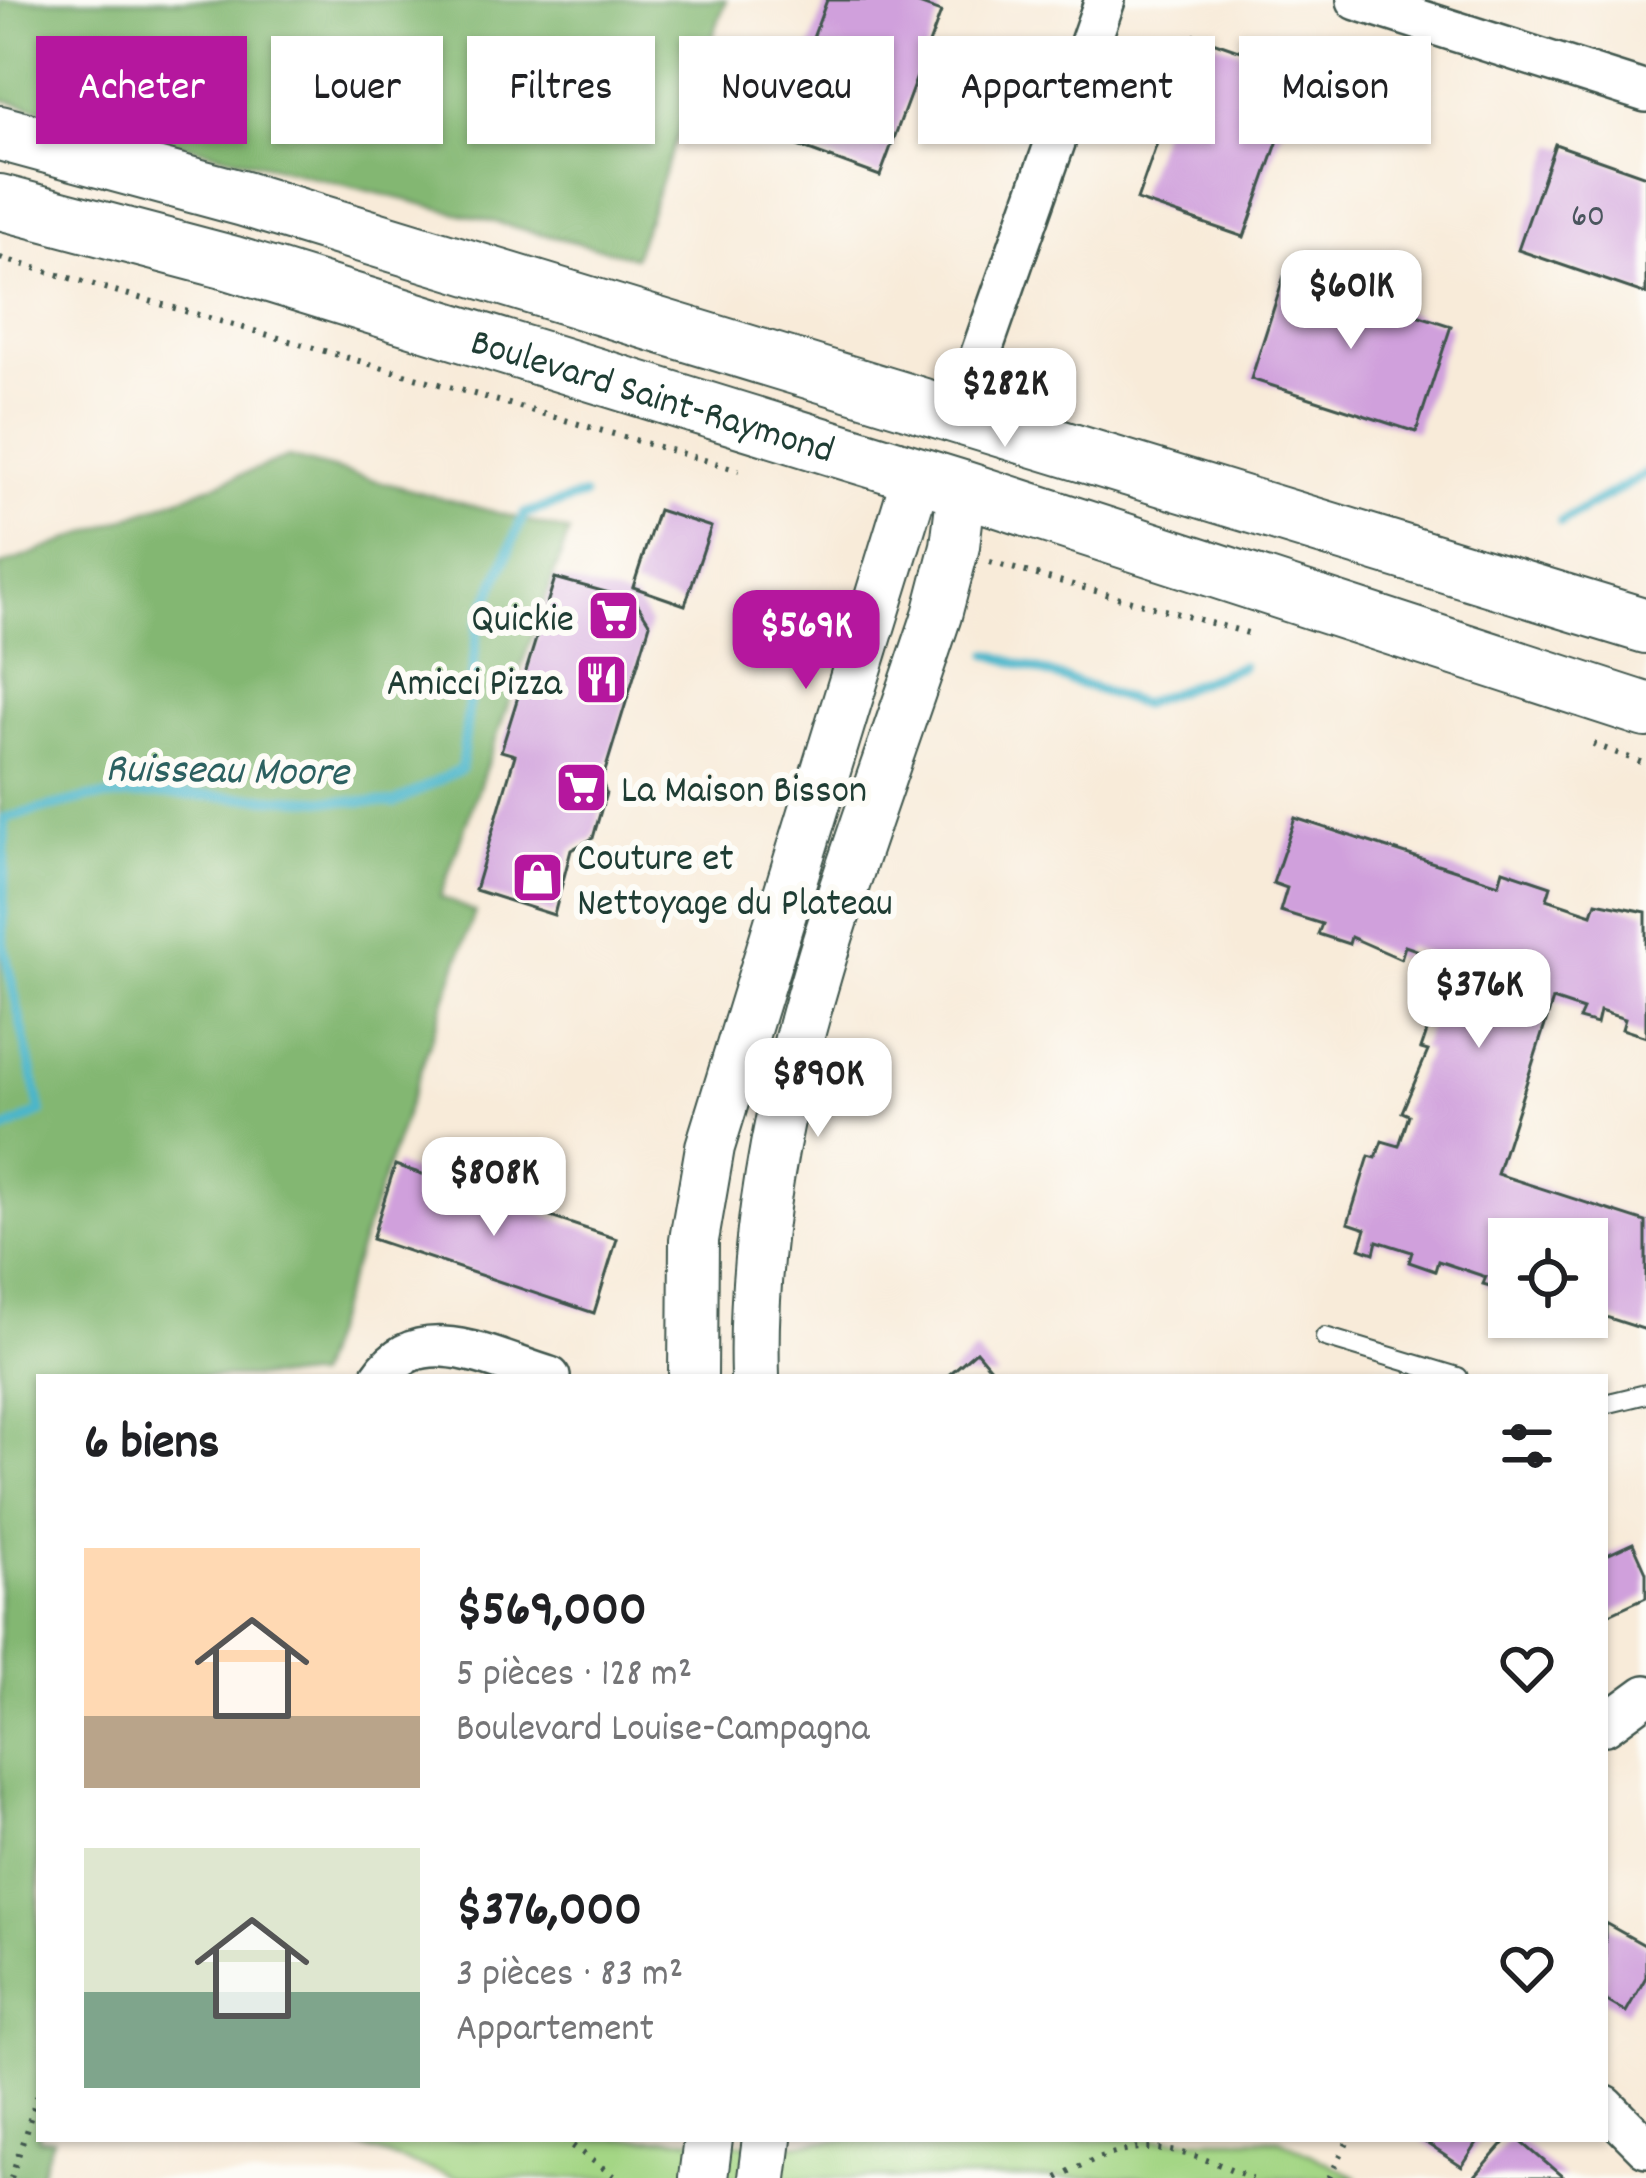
<!DOCTYPE html>
<html lang="fr">
<head>
<meta charset="utf-8">
<style>
  body { margin:0; font-family:Dekko,sans-serif; background:#f6f6f6; color:#202124; height:100vh; display:flex; flex-direction:column; font-size:45px; white-space:nowrap }
  * { box-sizing:border-box; margin:0 }
  p { font-size:39px; color:#757577 }
  .icon { flex:none; width:66px; height:66px; fill:none; stroke:currentColor; stroke-width:2; stroke-linecap:round; stroke-linejoin:round }
  .map { position:relative; flex:1; overflow:hidden }
  .panel { position:absolute; left:36px; top:1374px; width:1572px; height:768px; display:flex; flex-direction:column; background:#fff; border-radius:0px; box-shadow:0 3px 9px #0004 }
  .panel>* { flex:none }
  .banner { position:absolute; left:36px; top:36px; width:1575px; height:108px; display:flex; gap:24px }
  .buttons { position:absolute; left:1488px; top:1218px; display:grid; gap:24px }
  .buttons a { display:grid; place-items:center; width:120px; height:120px; border-radius:0px; background:#fff; box-shadow:0 3px 9px #0004; font-size:60px }
  .price { position:absolute; translate:-50% -102px; padding:0 27px; border-radius:24px; background:#fff; color:#222; font-size:39px; line-height:78px; filter:drop-shadow(0 3px 6px #0008) }
  .price::after { content:''; position:absolute; left:50%; top:72px; width:36px; height:27px; margin-left:-18px; background:inherit; clip-path:polygon(0 0,100% 0,50% 100%) }
  .price.selected { background:#b5179e; color:#fff }
  ul { padding:0; list-style:none }
  li { display:flex; align-items:center; gap:36px; height:300px; padding:0 48px }
  li span { display:grid; place-items:center; flex:none; width:336px; height:240px; border-radius:0px; color:#555 }
  li>.icon { margin-inline-start:auto }
  span .icon { width:144px; height:144px; fill:#fffc; stroke-width:1 }
  li b { font-size:51px }
  h2 { display:flex; justify-content:space-between; align-items:center; height:144px; padding:0 48px; font-size:51px }
  .pill { padding:0 42px; border-radius:0px; background:#fff; box-shadow:0 3px 9px #0004; font-size:42px; line-height:108px }
  .pill.selected { background:#b5179e; color:#fff }
  .map>svg:first-child { display:block }
</style>
</head>
<body>
<div class="map">
<svg width="1646" height="2178" viewBox="0 0 1646 2178">
  <rect width="100%" height="100%" fill="#fdfcf7"/>
  <filter id="ink" filterUnits="userSpaceOnUse"><feTurbulence type="fractalNoise" baseFrequency=".00833" numOctaves="2"/><feDisplacementMap in="SourceGraphic" scale="24" xChannelSelector="R" yChannelSelector="G"/><feConvolveMatrix kernelMatrix="1 2 1 2 8 2 1 2 1" color-interpolation-filters="sRGB"/></filter>
  <filter id="wash" filterUnits="userSpaceOnUse"><feTurbulence type="fractalNoise" baseFrequency=".004" numOctaves="4" result="noise"/><feDisplacementMap in="SourceGraphic" scale="48" xChannelSelector="R" yChannelSelector="G"/><feGaussianBlur stdDeviation="2.7" result="paint"/><feColorMatrix in="noise" values="0 0 0 0 0 0 0 0 0 0 0 0 0 0 0 0 0 1.4 0 .05"/><feComposite in="paint" operator="in"/></filter>
  <g filter="url(#wash)">
    <rect width="100%" height="100%" fill="#f8ebd9"/>
    <path fill="#a4d685" stroke="#628a5c" stroke-width="3" d="M335,2139H695L766,2146L851,2139H1279L1359,2178H457Z"/>
    <g fill="#83b772" stroke="#517a53" stroke-width="3">
      <path d="M0,0H726L634,257L0,99Z"/>
      <path d="M288,457L569,532L440,897L475,912L315,1377H39V2139H53L39,2178H0V566Z"/>
    </g>
    <g fill="none" stroke-linecap="round" stroke-linejoin="round">
      <g stroke="#4cb6ca" stroke-width="10">
        <path d="M1561,522L1646,474"/>
        <path d="M989,654L1141,704L1242,666"/>
        <path d="M0,1132L41,1112L3,943L5,818L88,798L161,794L394,803L461,769L478,625L524,514L583,496"/>
      </g>
    </g>
    <g id="blocks">
      <g fill="#d0a0dc">
        <path d="M827,0H908L941,12L880,176L776,138Z"/>
        <path d="M1195,35L1302,72L1244,237L1137,200Z"/>
        <path d="M1555,144L1646,176V294L1518,250Z"/>
        <path d="M1285,273L1451,326L1416,432L1251,379Z"/>
        <path d="M658,510L711,527L685,605L633,587Z"/>
        <path d="M555,578L635,600L650,624L602,781L606,793L593,838L571,850L554,915L475,890L515,755L501,751Z"/>
        <path d="M1295,818L1499,884L1503,870L1551,886L1547,899L1592,914L1596,902L1646,912V1037L1622,1029L1625,1019L1600,1011L1597,1024L1579,1019L1583,1010L1553,1000L1497,1174L1646,1222V1330L1587,1311V1239H1509L1507,1291L1483,1284L1486,1277L1438,1261L1435,1271L1409,1262L1412,1252L1377,1241L1374,1253L1360,1248L1366,1229L1348,1223L1369,1156L1376,1158L1382,1141L1399,1146L1409,1115L1402,1112L1428,1051L1421,1049L1447,974L1424,967L1428,954L1405,946L1401,959L1351,937L1349,944L1318,934L1322,924L1280,911L1287,888L1273,883Z"/>
        <path d="M395,1165L617,1239L594,1313L372,1239Z"/>
        <path d="M976,1351L998,1377H946L952,1372Z"/>
        <path d="M1633,1543L1646,1572V1597L1605,1616V1556Z"/>
        <path d="M1605,1923L1646,1946V1977L1626,2012L1605,2000Z"/>
        <path d="M1420,2139H1480L1462,2167Z"/>
        <path d="M1508,2139H1518L1564,2178H1474Z"/>
      </g>
    </g>
  </g>
  <g filter="url(#ink)">
    <use href="#blocks" fill-opacity="0" stroke="#40574d" stroke-width="3"/>
    <g fill="none" stroke-linecap="round" stroke-linejoin="round">
      <defs>
        <g id="service">
          <path d="M1325,1337L1458,1377"/>
          <path d="M1605,1404L1646,1394"/>
        </g>
        <g id="minor">
          <path d="M1357,0L1646,92"/>
          <path d="M959,416L1105,0"/>
          <path d="M381,1377C420,1318 495,1361 550,1377"/>
          <path d="M1605,1725L1646,1695"/>
          <path d="M1605,2106L1646,2147"/>
        </g>
        <g id="tertiary">
          <path d="M693,1377L694,1240L710,1147L916,478"/>
          <path d="M755,1377C747,1113 856,861 937,615L955,546L962,488"/>
          <path d="M703,2178L708,2139"/>
          <path d="M762,2178L767,2139"/>
        </g>
        <g id="secondary">
          <path d="M0,133L244,199L1646,626"/>
          <path id="s1" d="M0,202L231,263L962,488L1646,710"/>
        </g>
      </defs>
      <use href="#service" stroke="#40574d" stroke-width="22"/>
      <use href="#minor" stroke="#40574d" stroke-width="44"/>
      <use href="#tertiary" stroke="#40574d" stroke-width="52"/>
      <use href="#secondary" stroke="#40574d" stroke-width="58"/>
      <g stroke="#40574d" stroke-width="6" stroke-dasharray="3 9" stroke-linecap="butt">
        <path d="M0,258L739,470"/>
        <path d="M990,562L1255,635"/>
        <path d="M1593,744L1646,764"/>
        <path d="M563,2139L617,2178"/>
        <path d="M11,2178L39,2091"/>
        <path d="M1057,2178C1132,2134 1176,2145 1252,2178"/>
        <path d="M1329,2178L1349,2139"/>
      </g>
      <use href="#service" stroke="#fff" stroke-width="18"/>
      <use href="#minor" stroke="#fff" stroke-width="39"/>
      <use href="#tertiary" stroke="#fff" stroke-width="48"/>
      <use href="#secondary" stroke="#fff" stroke-width="54"/>
    </g>
  </g>
  <defs>
    <symbol id="supermarket-square" viewBox="-11 -11 22 22"><rect x="-9" y="-9" width="18" height="18" rx="4" fill="#b5179e" stroke="#fdfcf7"/><path d="M-6-5.5h2.5l.6 2H6L4.5 2H-2.5L-4.4-4H-6ZM-1.5 3.2a1.3 1.3 0 1 0 .1 0ZM3 3.2a1.3 1.3 0 1 0 .1 0Z" fill="#fff"/></symbol>
    <symbol id="restaurant-square" viewBox="-11 -11 22 22"><rect x="-9" y="-9" width="18" height="18" rx="4" fill="#b5179e" stroke="#fdfcf7"/><path d="M-5-6h1v4h1v-4h1v4h1v-4h1v5L-1.5 .5V6h-2V.5L-5-1ZM5-6V6H3V1.5H1.5Q1.5-4 5-6Z" fill="#fff"/></symbol>
    <symbol id="shop-square" viewBox="-11 -11 22 22"><rect x="-9" y="-9" width="18" height="18" rx="4" fill="#b5179e" stroke="#fdfcf7"/><path d="M-5-2.5h2.3a2.7 3.5 0 0 1 5.4 0H5L5.5 6h-11ZM-1.5-2.5h3a1.5 2.3 0 0 0-3 0Z" fill="#fff"/></symbol>
  </defs>
  <g fill-rule="evenodd">
    <use href="#supermarket-square" x="584" y="586" width="59" height="59"/>
    <use href="#restaurant-square" x="572" y="650" width="59" height="59"/>
    <use href="#supermarket-square" x="552" y="758" width="59" height="59"/>
    <use href="#shop-square" x="508" y="848" width="59" height="59"/>
  </g>
  <g text-anchor="middle" stroke-width="12" stroke-linejoin="round" paint-order="stroke">
    <g font-size="33" fill="#4b565e">
      <text x="1588" y="225">60</text>
    </g>
    <g font-size="39" fill="#1f3d34" stroke="#fdfcf7">
      <text dy="14" stroke="none"><textPath href="#s1" startOffset="681">Boulevard Saint-Raymond</textPath></text>
    </g>
    <g font-size="39" fill="#1f3d34" stroke="#fdfcf7" text-anchor="end">
      <text x="574" y="630">Quickie</text>
      <text x="562" y="694">Amicci Pizza</text>
      <text x="621" y="801" text-anchor="start">La Maison Bisson</text>
      <text x="577" y="869" text-anchor="start">Couture et<tspan x="577" dy="45">Nettoyage du Plateau</tspan></text>
    </g>
    <g font-size="42" font-style="italic" fill="#2c6161" stroke="#fdfcf7">
      <text transform="translate(227 767) rotate(1)" y="15">Ruisseau Moore</text>
    </g>
  </g>
</svg>
<div class="buttons">
<a><svg class="icon" aria-label="locate" viewBox="0 0 24 24"><circle cx="12" cy="12" r="6"/><path d="M12 2v4M12 18v4M2 12h4M18 12h4"/></svg></a>
</div>
<b class="price" style="left:1351px;top:352px">$601K</b>
<b class="price" style="left:1005px;top:450px">$282K</b>
<b class="price selected" style="left:806px;top:692px">$569K</b>
<b class="price" style="left:1479px;top:1051px">$376K</b>
<b class="price" style="left:818px;top:1140px">$890K</b>
<b class="price" style="left:494px;top:1239px">$808K</b>
<div class="banner">
<a class="pill selected">Acheter</a>
<a class="pill">Louer</a>
<a class="pill">Filtres</a>
<a class="pill">Nouveau</a>
<a class="pill">Appartement</a>
<a class="pill">Maison</a>
</div>
<section class="panel">
<h2>6 biens<svg class="icon" aria-label="filters" viewBox="0 0 24 24"><path d="M4 7h16M4 17h16"/><circle cx="9" cy="7" r="2"/><circle cx="15" cy="17" r="2"/></svg></h2>
<ul>
<li><span style="background:linear-gradient(#ffd9b3 70%,#b9a48a 0)"><svg class="icon" aria-label="home" viewBox="0 0 24 24"><path d="M3 11l9-7 9 7M6 9v11h12V9"/></svg></span><div><b>$569,000</b><p>5 pièces · 128 m²</p><p>Boulevard Louise-Campagna</p></div><svg class="icon" aria-label="heart" viewBox="0 0 24 24"><path d="M12 20l-8-8c-3-5 5-10 8-4 3-6 11-1 8 4z"/></svg></li>
<li><span style="background:linear-gradient(#dfe7d0 60%,#7fa58c 0)"><svg class="icon" aria-label="home" viewBox="0 0 24 24"><path d="M3 11l9-7 9 7M6 9v11h12V9"/></svg></span><div><b>$376,000</b><p>3 pièces · 83 m²</p><p>Appartement</p></div><svg class="icon" aria-label="heart" viewBox="0 0 24 24"><path d="M12 20l-8-8c-3-5 5-10 8-4 3-6 11-1 8 4z"/></svg></li>
</ul>
</section>
</div>
</body>
</html>
